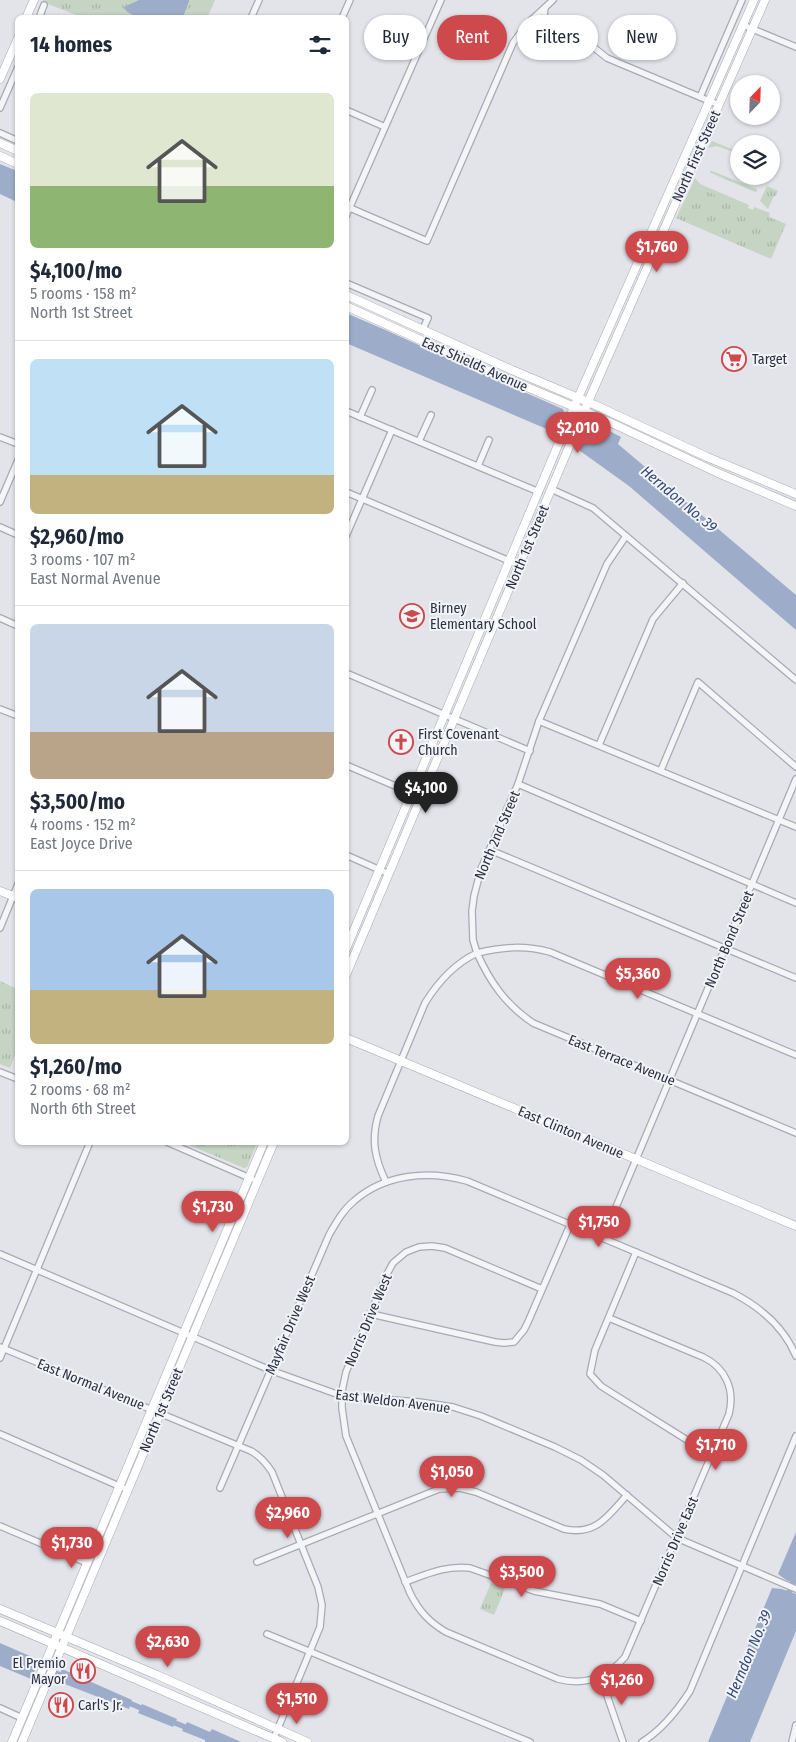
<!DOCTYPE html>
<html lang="en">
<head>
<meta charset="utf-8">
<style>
  body { margin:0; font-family:"Fira Sans Condensed",sans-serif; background:#f2f2f3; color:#1f2937; height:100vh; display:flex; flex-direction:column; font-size:19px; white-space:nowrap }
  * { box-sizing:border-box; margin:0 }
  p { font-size:16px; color:#747a83 }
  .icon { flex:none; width:28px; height:28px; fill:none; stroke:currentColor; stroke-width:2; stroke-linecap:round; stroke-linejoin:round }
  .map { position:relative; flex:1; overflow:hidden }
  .details { position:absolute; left:15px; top:15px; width:334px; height:1130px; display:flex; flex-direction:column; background:#fff; border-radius:8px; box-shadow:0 1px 4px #0004 }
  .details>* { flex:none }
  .banner { position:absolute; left:364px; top:15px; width:356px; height:45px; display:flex; gap:10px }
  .needle { width:32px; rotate:23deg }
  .fabs { position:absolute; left:730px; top:75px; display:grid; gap:10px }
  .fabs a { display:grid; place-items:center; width:50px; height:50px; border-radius:50%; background:#fff; box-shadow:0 1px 4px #0004; font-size:25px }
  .price { position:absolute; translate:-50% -42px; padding:0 11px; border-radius:18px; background:#cd494c; color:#fff; font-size:16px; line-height:32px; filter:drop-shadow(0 1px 2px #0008) }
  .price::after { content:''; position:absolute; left:50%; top:30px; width:15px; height:11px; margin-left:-8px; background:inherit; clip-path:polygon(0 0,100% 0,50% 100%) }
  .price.selected { background:#222; color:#fff }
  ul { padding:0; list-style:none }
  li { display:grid; align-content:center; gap:10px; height:265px; padding:0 15px }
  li+li { border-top:1px solid #e0e1e3 }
  li span { display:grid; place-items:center; height:155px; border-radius:8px; color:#555 }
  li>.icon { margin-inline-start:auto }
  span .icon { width:90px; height:90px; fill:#fffc; stroke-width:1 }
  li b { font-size:21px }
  h2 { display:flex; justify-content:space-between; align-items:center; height:60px; padding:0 15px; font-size:21px }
  .tag { padding:0 18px; border-radius:22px; background:#fff; box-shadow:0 1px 4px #0004; font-size:18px; line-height:45px }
  .tag.selected { background:#cd494c; color:#fff }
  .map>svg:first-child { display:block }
</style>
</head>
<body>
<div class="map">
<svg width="796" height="1742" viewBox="0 0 796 1742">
  <defs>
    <pattern id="grass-tufts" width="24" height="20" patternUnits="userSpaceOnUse" patternTransform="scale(1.25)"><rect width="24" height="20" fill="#c5d4c3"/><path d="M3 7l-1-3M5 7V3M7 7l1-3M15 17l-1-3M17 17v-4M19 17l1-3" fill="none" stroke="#a9b6a9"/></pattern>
  </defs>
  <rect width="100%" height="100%" fill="#e2e4ea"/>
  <g fill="url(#grass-tufts)">
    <path d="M44,0H215L207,18L81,17L43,2Z"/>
    <path d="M710,171H712L757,189V191L755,192L711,173Z"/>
    <path d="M692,185L786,224L771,259L676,218Z"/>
    <path d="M767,186L778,191L776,196H774L768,209L760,201Z"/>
    <path d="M0,981L17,989V1050L10,1068L0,1064Z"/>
    <path d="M184,1143L257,1142V1143L247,1167L244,1168Z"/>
    <path d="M491,1583L505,1589L494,1615L480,1609Z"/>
  </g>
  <g fill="#c5d4c3">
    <path d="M712,141L739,152V154L717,146L708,148Z"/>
    <path d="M695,178L700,184L749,205L748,208L753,210L754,207L770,213L769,217L796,229L692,185Z"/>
  </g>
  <g fill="#9dadc9">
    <path d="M139,0H189V1L183,17H136L126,11L124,7Z"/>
    <path d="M0,164L17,171V202L0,194Z"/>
    <path d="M346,313C419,344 490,378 563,409C566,417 561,426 556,433L346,343Z"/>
    <path d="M590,421L621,437L618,444L796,595V630L629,486L576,448L579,438L586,422Z"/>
    <path d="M796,1532V1584L786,1580L778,1574Z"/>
    <path d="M772,1588L782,1589L796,1594V1631L750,1742H708Z"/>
    <path d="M0,1643L39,1660L31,1679L0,1666Z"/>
    <path d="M62,1669L132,1700L129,1709L57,1681Z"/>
    <path d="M142,1704L177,1719L173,1727L138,1713Z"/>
    <path d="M187,1722L210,1732L212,1729L241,1742H205V1740L182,1731Z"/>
  </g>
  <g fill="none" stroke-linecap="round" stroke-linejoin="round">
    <g stroke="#9dadc9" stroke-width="5.5">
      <path d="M555,420L587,436"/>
      <path d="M787,1597L796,1575"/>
      <path d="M32,1663L65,1677"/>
      <path d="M124,1701L146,1710"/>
      <path d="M170,1721L190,1729"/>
    </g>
    <defs>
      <g id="minor">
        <path d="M545,8L544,16L548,22L587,42L607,58L719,105"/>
        <path d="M39,18L44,5"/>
        <path d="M251,18L259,0"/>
        <path d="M342,18L350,0"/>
        <path d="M743,25L796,47"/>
        <path d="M700,97L742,0"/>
        <path d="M0,108L18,67"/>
        <path d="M346,110L385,127"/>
        <path d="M0,133L18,141"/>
        <path d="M350,208L427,241L513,43L527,24L553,0"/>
        <path d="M346,216L441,0"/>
        <path d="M346,283L428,318L423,329"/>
        <path d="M346,411L539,492"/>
        <path d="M360,417L372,390"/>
        <path d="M0,437L18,444"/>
        <path d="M419,441L431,415"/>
        <path d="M478,466L489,440"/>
        <path d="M551,489L593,508L796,680"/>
        <path d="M346,492L519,565"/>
        <path d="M0,502L18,460"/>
        <path d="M0,527L18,535"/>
        <path d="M346,536L392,430"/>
        <path d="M0,618L18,626"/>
        <path d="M346,673L530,751"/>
        <path d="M0,709L18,716"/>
        <path d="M539,721L796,827"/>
        <path d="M599,745L653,619L683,583"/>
        <path d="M346,765L421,797"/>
        <path d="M661,770L698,682L796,767"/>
        <path d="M518,784L796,903"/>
        <path d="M490,850L796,978"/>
        <path d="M346,855L389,874"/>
        <path d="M0,928L18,884"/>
        <path d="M796,1055L550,952C524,945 503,947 477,953C490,982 506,1005 533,1023L796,1133"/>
        <path d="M0,1072L18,1079"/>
        <path d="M167,1142L252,1179"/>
        <path d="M386,1182C375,1159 371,1141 378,1116L425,1003C438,982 454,964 477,953L473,940L472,911L474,896L481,869L518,784L539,721L607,564L626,536"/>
        <path d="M603,1238L796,779"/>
        <path d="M636,1252L595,1350L590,1374L601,1386L612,1393L711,1455"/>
        <path d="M0,1254L270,1370L342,1396L419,1402L453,1407L481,1416L555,1447L581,1460L603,1475L677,1538L796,1589"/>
        <path d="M542,1289L445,1248L432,1246L419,1247L406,1252L393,1263L387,1274L346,1372L342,1391V1408L346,1436L410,1593C419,1611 429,1622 446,1632L558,1679C585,1686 607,1678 625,1657L729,1414C735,1390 726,1368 703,1357L609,1318"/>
        <path d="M371,1314L495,1342L504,1343L514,1342L524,1330L528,1322L570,1225"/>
        <path d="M0,1347L251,1451C260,1456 266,1463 272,1472L318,1587L322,1605L320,1627L274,1738"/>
        <path d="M0,1358L90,1142"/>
        <path d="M0,1434L128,1490"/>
        <path d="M220,1488L329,1235C336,1223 343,1210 354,1201C385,1174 428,1170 467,1181L733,1293C760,1307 784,1327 796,1356"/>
        <path d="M0,1526L87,1563"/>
        <path d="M257,1562L439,1489L460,1488L476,1492L564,1529C596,1536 608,1516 627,1495"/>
        <path d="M405,1582C427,1574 447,1565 470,1568L534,1591L600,1604L641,1621"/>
        <path d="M267,1634L530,1742"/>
        <path d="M601,1678L623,1742"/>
        <path d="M0,1708L22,1718"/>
        <path d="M642,1742C662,1730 677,1711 690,1691L796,1436"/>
        <path d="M792,1742L796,1725"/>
      </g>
      <g id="secondary">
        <path d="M26,18L34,0"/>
        <path d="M0,79L18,38"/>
        <path d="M0,143L18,151"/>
        <path d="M0,156L18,164"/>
        <path d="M346,295L512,370L595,405L707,457L796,494"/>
        <path d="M346,306L491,372L603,419L718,473L796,506"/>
        <path d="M0,891L18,898"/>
        <path d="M346,949L574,407L754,0"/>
        <path d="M346,975L588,402L765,0"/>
        <path d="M346,1038L796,1226"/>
        <path d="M0,1609L157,1675L307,1742"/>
        <path d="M0,1621L282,1742"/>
        <path d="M12,1742L264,1142"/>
        <path d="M22,1742L274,1142"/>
      </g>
    </defs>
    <use href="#minor" stroke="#a7aab4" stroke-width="8"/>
    <use href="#secondary" stroke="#a7aab4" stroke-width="9"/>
    <use href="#minor" stroke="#f5f5f8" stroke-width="5.5"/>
    <use href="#secondary" stroke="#fff" stroke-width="8"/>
  </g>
  <defs>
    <symbol id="supermarket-ring" viewBox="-11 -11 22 22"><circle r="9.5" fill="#f1f3f7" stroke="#cd494c" stroke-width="1.5"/><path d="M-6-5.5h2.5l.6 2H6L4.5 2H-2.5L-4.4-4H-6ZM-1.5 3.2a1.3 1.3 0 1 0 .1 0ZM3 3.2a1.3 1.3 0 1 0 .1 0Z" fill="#cd494c"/></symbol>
    <symbol id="school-ring" viewBox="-11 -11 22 22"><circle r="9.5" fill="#f1f3f7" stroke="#cd494c" stroke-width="1.5"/><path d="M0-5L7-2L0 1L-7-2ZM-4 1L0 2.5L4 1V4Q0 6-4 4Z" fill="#cd494c"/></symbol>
    <symbol id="church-ring" viewBox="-11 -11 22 22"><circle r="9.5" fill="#f1f3f7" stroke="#cd494c" stroke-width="1.5"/><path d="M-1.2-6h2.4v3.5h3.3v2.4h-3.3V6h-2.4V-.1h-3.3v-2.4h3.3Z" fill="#cd494c"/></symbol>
    <symbol id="restaurant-ring" viewBox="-11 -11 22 22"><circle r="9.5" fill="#f1f3f7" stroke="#cd494c" stroke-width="1.5"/><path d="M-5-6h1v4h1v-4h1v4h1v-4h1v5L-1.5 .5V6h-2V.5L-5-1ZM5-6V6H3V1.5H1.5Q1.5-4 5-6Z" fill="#cd494c"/></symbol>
  </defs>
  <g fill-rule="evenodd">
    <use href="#supermarket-ring" x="720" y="345" width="28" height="28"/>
    <use href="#school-ring" x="398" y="602" width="28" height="28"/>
    <use href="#church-ring" x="387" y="728" width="28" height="28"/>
    <use href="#restaurant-ring" x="69" y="1657" width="28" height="28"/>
    <use href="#restaurant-ring" x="47" y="1691" width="28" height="28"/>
  </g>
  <g text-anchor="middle" stroke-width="4" stroke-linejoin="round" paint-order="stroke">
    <g font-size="14" fill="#2a3042" stroke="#f1f3f7">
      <text transform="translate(696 156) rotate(-66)" y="5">North First Street</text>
      <text transform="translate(475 364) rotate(24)" y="5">East Shields Avenue</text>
      <text transform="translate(527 547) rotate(-67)" y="5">North 1st Street</text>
      <text transform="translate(497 835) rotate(-67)" y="5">North 2nd Street</text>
      <text transform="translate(729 939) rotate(-67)" y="5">North Bond Street</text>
      <text transform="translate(622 1060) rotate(22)" y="5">East Terrace Avenue</text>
      <text transform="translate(571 1132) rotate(23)" y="5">East Clinton Avenue</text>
      <text transform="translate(368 1320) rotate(-67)" y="5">Norris Drive West</text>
      <text transform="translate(290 1325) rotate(-67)" y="5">Mayfair Drive West</text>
      <text transform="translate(91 1384) rotate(22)" y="5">East Normal Avenue</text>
      <text transform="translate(393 1401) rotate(7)" y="5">East Weldon Avenue</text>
      <text transform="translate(161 1410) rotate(-67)" y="5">North 1st Street</text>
      <text transform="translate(675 1541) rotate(-67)" y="5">Norris Drive East</text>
    </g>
    <g font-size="14" fill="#2a3042" stroke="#f1f3f7" text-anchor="start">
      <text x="752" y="364">Target</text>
      <text x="430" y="613">Birney<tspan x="430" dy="16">Elementary School</tspan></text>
      <text x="418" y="739">First Covenant<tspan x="418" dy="16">Church</tspan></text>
      <text x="66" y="1668" text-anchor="end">El Premio<tspan x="66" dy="16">Mayor</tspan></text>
      <text x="78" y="1710">Carl's Jr.</text>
    </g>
    <g font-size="15" font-style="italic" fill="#354975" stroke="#f1f3f7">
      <text transform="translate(679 499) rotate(40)" y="5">Herndon No. 39</text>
      <text transform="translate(749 1654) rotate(-67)" y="5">Herndon No. 39</text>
    </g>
  </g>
</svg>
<div class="fabs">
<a><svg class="needle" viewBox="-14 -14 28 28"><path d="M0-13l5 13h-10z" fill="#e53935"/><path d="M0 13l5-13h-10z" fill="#747a83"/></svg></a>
<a><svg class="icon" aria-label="layers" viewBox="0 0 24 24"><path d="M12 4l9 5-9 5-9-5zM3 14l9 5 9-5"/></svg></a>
</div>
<b class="price" style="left:657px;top:273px">$1,760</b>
<b class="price" style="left:578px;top:454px">$2,010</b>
<b class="price selected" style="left:426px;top:814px">$4,100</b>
<b class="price" style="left:638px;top:1000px">$5,360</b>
<b class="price" style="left:213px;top:1233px">$1,730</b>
<b class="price" style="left:599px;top:1248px">$1,750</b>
<b class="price" style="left:716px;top:1471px">$1,710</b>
<b class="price" style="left:452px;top:1498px">$1,050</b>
<b class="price" style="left:288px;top:1539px">$2,960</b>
<b class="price" style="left:72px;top:1569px">$1,730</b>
<b class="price" style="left:522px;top:1598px">$3,500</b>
<b class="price" style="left:168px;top:1668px">$2,630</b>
<b class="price" style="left:622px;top:1706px">$1,260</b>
<b class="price" style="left:297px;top:1725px">$1,510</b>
<div class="banner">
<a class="tag">Buy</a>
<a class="tag selected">Rent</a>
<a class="tag">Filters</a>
<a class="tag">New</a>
</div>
<section class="details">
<h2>14 homes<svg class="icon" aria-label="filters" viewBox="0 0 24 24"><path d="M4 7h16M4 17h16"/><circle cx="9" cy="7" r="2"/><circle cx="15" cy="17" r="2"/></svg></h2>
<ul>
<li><span style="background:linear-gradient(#dfe7d0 60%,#8fb573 0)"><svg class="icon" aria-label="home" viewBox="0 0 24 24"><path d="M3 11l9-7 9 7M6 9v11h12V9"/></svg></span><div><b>$4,100/mo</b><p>5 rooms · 158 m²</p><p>North 1st Street</p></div></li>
<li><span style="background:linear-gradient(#bfe0f5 75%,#c2b280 0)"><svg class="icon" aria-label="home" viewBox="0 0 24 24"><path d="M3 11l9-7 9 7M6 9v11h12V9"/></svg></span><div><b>$2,960/mo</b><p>3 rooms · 107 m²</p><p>East Normal Avenue</p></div></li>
<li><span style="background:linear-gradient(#c9d6e8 70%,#b9a48a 0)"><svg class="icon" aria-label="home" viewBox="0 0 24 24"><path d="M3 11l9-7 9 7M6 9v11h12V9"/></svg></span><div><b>$3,500/mo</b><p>4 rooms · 152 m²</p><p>East Joyce Drive</p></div></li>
<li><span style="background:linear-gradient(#a9c7e8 65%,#c2b280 0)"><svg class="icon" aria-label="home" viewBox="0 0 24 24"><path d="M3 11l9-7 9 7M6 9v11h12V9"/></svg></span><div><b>$1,260/mo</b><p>2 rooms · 68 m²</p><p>North 6th Street</p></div></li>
</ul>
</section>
</div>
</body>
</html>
